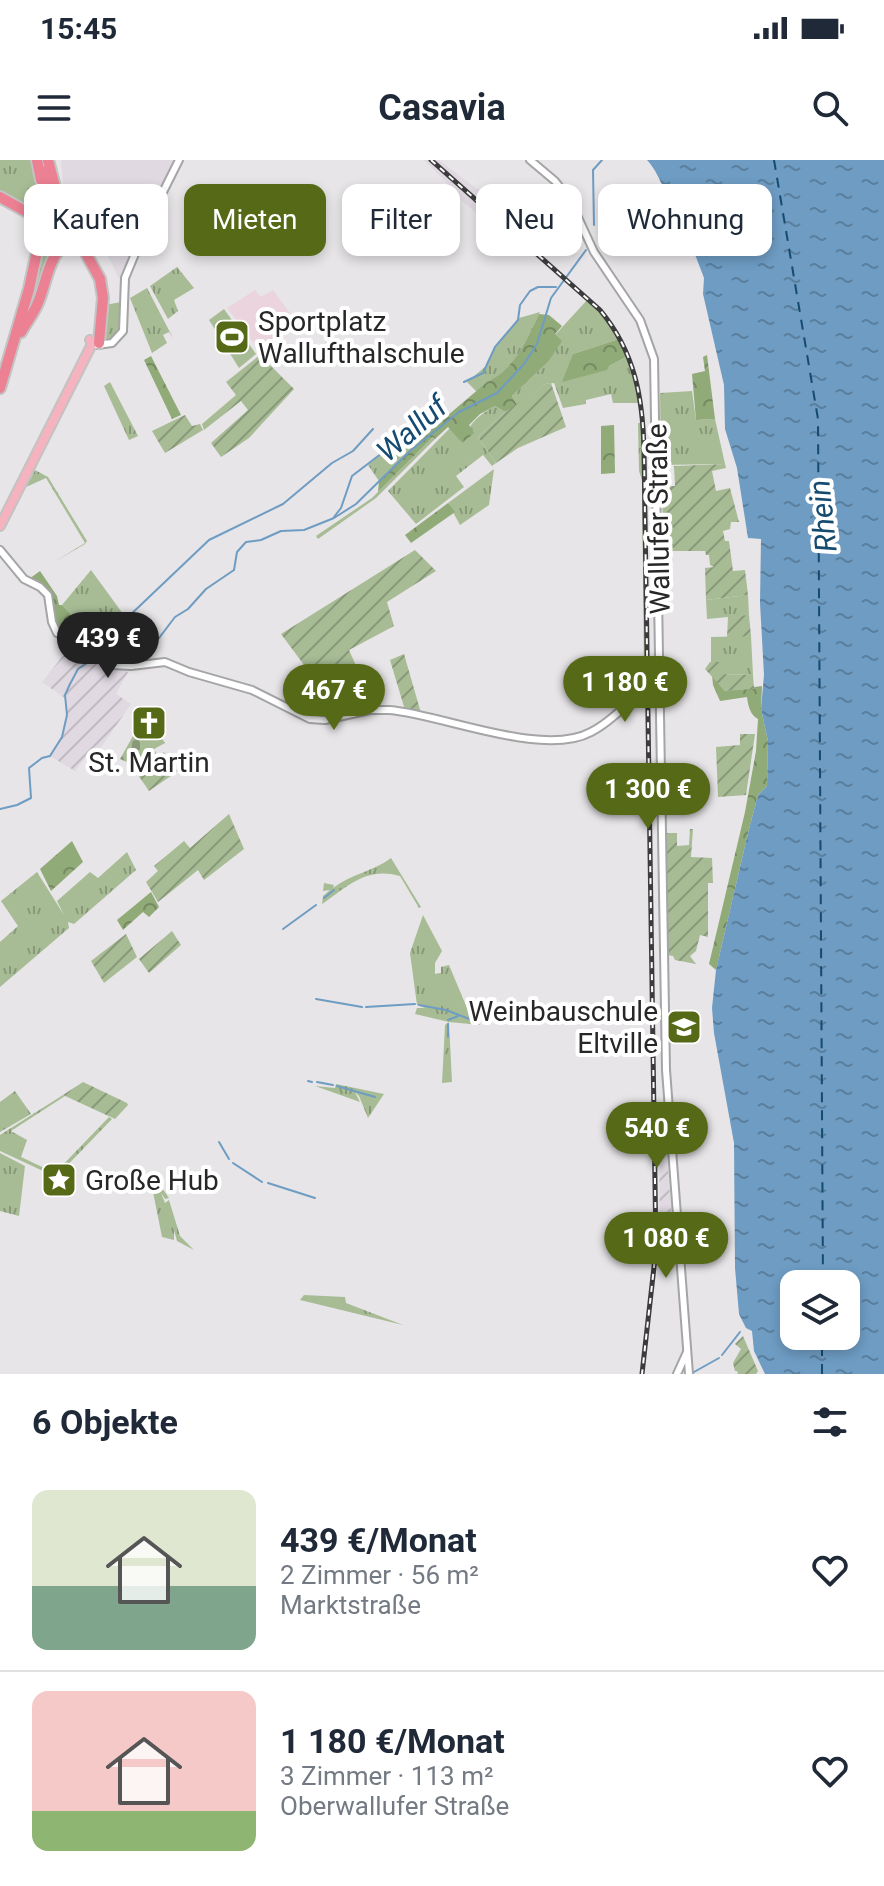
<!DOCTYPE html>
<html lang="de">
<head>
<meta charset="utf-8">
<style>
  body { margin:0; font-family:Roboto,sans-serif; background:#f2f2f3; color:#1f2937; height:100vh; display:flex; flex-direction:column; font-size:30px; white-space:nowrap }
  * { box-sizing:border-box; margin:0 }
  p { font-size:26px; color:#747a83 }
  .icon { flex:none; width:44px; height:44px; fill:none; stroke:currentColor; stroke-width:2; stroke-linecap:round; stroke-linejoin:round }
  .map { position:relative; height:1214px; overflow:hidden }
  .side { display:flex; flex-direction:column; background:#fff; flex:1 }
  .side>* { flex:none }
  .top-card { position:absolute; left:24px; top:24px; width:836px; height:72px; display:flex; gap:16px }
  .fabs { position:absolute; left:780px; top:1110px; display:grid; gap:16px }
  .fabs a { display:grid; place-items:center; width:80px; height:80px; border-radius:16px; background:#fff; box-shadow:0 4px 12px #0003; font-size:40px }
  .price { position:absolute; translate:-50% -68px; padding:0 18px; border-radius:28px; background:#566916; color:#fff; font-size:26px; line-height:52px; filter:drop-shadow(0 2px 4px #0008) }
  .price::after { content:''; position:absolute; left:50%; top:48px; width:24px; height:18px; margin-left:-12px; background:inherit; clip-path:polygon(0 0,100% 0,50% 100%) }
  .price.on { background:#222; color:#fff }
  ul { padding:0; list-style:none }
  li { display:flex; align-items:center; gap:24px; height:200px; padding:0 32px }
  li+li { border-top:2px solid #e0e1e3 }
  li span { display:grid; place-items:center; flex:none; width:224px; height:160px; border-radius:16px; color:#555 }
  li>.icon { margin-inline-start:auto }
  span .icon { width:96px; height:96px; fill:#fffc; stroke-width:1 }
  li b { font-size:34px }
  h2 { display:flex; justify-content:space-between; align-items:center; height:96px; padding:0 32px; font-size:34px }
  .tag { padding:0 28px; border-radius:16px; background:#fff; box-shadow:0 4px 12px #0003; font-size:28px; line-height:72px }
  .tag.on { background:#566916; color:#fff }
  .status { display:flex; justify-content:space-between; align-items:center; height:56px; padding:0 40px; background:#fff; direction:ltr }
  .status svg { height:22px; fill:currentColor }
  header { display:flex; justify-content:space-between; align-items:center; height:104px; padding:0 32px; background:#fff; font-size:36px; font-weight:700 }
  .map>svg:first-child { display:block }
</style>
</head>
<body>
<div class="status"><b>15:45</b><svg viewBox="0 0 49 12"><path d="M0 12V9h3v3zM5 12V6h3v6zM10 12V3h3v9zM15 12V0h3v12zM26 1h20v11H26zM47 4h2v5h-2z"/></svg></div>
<header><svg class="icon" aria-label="menu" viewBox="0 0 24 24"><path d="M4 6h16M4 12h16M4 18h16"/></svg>Casavia<svg class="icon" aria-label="search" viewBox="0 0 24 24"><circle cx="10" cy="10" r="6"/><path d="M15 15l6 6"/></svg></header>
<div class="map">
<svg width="884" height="1214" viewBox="0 0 884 1214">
  <defs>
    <pattern id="industrial-furrows" width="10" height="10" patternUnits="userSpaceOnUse" patternTransform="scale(2)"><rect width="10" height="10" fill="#e0d9e2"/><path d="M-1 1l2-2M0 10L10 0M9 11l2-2" fill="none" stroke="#c0bac2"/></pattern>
    <pattern id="grass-tufts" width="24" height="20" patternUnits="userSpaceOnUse" patternTransform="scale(2)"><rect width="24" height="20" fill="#a7bc95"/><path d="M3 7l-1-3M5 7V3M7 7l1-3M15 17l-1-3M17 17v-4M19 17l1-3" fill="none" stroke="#88997a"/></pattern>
    <pattern id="forest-crowns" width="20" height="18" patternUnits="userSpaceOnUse" patternTransform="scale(2)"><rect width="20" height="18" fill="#90aa78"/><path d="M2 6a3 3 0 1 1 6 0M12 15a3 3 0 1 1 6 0" fill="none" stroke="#768a62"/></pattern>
    <pattern id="cemetery-stones" width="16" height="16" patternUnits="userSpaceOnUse" patternTransform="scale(2)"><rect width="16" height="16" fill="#a7bc95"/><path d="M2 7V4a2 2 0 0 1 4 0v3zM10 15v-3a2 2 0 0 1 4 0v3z" fill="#88997a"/></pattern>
    <pattern id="garden-furrows" width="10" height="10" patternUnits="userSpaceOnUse" patternTransform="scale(2)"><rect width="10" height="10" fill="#a7bc95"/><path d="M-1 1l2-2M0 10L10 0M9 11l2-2" fill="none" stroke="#88997a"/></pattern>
    <pattern id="water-ripples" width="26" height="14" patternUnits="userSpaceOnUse" patternTransform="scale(2)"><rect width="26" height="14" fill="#6e9cc3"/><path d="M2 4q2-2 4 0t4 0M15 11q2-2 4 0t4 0" fill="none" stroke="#5a7f9e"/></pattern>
  </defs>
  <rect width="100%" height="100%" fill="#e7e5e7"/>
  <g fill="#e0d9e2">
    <path d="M61,0H177L119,119L78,32L64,35Z"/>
    <path d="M424,0H439L501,47L527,70L534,86L531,90L509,75H501L451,31L445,21Z"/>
  </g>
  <g fill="url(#industrial-furrows)">
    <path d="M87,473L102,478L107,482L109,480L123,493L107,505L128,512L116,534L131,544L102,586L93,594L87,595L75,611L50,596L62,577L67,555L66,539L42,522L62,497L75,485L88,496H94L96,493L82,478Z"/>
    <path d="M664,954L675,1104L660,1106L659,956Z"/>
  </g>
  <path fill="#ecd4df" d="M255,130L261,137L273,130L290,153L285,157L290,164L260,191L227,148Z"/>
  <g fill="url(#grass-tufts)">
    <path d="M0,0H36L38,8L35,51L0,32Z"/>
    <path d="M44,62L67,81L22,167Z"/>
    <path d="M177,107L194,128L174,140L178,151L168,159L150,126Z"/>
    <path d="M147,128L173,178L169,172L163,175L167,183L152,193L130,138Z"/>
    <path d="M588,139L601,153L619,179L573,194L609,206L628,196L640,243H613L611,234L586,240V244L563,248L554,223L545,224L517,245L512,236L548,202L552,195L555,175Z"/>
    <path d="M121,142L122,166L115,180L104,182L105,145Z"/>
    <path d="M540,152C530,173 517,204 498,217C490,223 484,225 477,232L467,222L486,206L493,191L519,158Z"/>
    <path d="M110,222L138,276L129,280L104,226Z"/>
    <path d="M692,231L696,260L715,259L725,304L661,305L660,233Z"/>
    <path d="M495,246L505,252L478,277L496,303L492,306L483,295L456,316L464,327L416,364L388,331L450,268L462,283C469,264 477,256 495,246Z"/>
    <path d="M643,262L646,516V524L640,529L636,527L644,514L642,320L639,311L638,263Z"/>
    <path d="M413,268L421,278L379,321L368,305Z"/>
    <path d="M433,277L435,279L376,338L318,379L316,376L372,338Z"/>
    <path d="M494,309L489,345L460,365L448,343Z"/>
    <path d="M35,310L48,317L87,381L85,384L54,402L85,383L46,318L26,327Z"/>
    <path d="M91,410L126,458L104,480L102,478L99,482L89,473L83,477L81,475L84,470L62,445Z"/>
    <path d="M748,435L749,455L707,459L706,440Z"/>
    <path d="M751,476L753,515L721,514V502H711V477Z"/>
    <path d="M127,692L136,710L74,764L68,762L69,768L0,827V782L18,766L1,741L37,712L64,755L57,741L90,712L98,718Z"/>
    <path d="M391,698L421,747L419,748L400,716C366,706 347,727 322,744L323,736L330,730L323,731L324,723L334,725L333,728C351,714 374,711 391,698Z"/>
    <path d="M423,755L442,791L435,803V814L441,813V807L449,805L467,848L472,847L480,865L449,862L452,922L442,923L445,865L449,862L415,854L417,848H425L417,845L410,793Z"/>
    <path d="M336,924L384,934L368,958L359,936L355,932L360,942L315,926L335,928Z"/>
    <path d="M15,931L31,954L0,972V942Z"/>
    <path d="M63,935L65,936L11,971L27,980L21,997L55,1013L109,957L112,959L56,1017L0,991V975Z"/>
    <path d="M0,993L25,1006L19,1056L0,1051Z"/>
    <path d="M151,1012L169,1038L165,1039L161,1033L165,1043L169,1040L180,1076L194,1090L177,1081L174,1070V1080L162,1077L153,1032L146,1019L149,1018L159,1031L149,1016Z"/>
    <path d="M304,1135L345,1137L346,1143L403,1165L300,1140Z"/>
  </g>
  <g fill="url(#forest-crowns)">
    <path d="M539,154L549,155L562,166L555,174L562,181L548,202L512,236L517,245L505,252L495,246L480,254L469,265L474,273L462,283L448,267L435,279L433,277L378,332L379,321L421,278L487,222C514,211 527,179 539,154Z"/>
    <path d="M619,179L628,196L609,206L607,210L562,222L573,194Z"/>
    <path d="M707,195L715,259L696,260L692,214L705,211L703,197Z"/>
    <path d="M151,196L181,255L172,259L144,200Z"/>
    <path d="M614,265L615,313L601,314V266Z"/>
    <path d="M448,343L455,352L411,383L405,375Z"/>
    <path d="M40,411L57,436L59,445H62L85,470L79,479L59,471C46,443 65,437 29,419Z"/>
    <path d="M712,515L725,531L762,526L761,549L768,581L767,626L758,635L748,673L716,810L709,804L745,652L756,591L758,559C750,555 748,545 747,537L720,541L713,525Z"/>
    <path d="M72,681L83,702L51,731L40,709Z"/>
    <path d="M151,732L159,747L149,757L143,752L123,770L117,760Z"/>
  </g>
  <path fill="url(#cemetery-stones)" d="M157,571L165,583L154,589L157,595L136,612L129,603L120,599L133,576L140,580Z"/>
  <g fill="url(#garden-furrows)">
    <path d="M260,195L294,229L249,278L221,297L211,283L248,250L241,241L204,270L202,264L236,235L226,222Z"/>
    <path d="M551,223L566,267L518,288L496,303L478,277L505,252L545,224Z"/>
    <path d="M185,255L192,266L200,264L203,270L165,293L152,271Z"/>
    <path d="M725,304L726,308L712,311L716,331L730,328L739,362H731L730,369L723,371L725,381H729L733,411L745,410L748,435L706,440L705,408L714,407L710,405L709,395H706L705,391H665L661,326H675L674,306Z"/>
    <path d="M415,390L436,411L387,442L394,466L349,490L375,548L338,554L323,535L301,544L286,521L304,505L281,474Z"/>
    <path d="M749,455L751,476L727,478L728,456Z"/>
    <path d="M404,494L421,553L405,550L390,500Z"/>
    <path d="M710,502H721V514L753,515L754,529L725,531L705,509Z"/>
    <path d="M740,574H755L746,635L718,637L716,587L740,585Z"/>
    <path d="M164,592L178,611L149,631L136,612Z"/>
    <path d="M229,654L244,689L204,720L198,710L158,742L146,722L158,711L154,706L184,681L190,688Z"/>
    <path d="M690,669H693L691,697L712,698L713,723H708V777L700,775L696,791L690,796L696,804L675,800L673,796L668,795L666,673H677V686L689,685Z"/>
    <path d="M172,771L181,785L149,813L139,799Z"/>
    <path d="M126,774L137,797L104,823L91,801Z"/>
    <path d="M83,922L127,943L128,945L115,959L63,935Z"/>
    <path d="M743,1176L758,1211L756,1214H738L737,1211H735L733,1203L741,1189L735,1184Z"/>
  </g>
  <path fill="#a7bc95" d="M224,149L256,194L239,208L209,160Z"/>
  <path fill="url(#water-ripples)" fill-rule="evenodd" d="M647,0H884V1214H765L754,1191L752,1171L746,1168L739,1154L735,1108L734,983L714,873L712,848L716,810L748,673L758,635L767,626L768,581L761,549L764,515L760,443L761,379L748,378L737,308L725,269L724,225L703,134L704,118L688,76L672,47L675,42C661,31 661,15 647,0ZM846,1124V1176H794V1124Z"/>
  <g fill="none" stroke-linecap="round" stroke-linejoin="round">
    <g stroke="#6e9cc3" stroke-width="2">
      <path d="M594,65L593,10L602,0"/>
      <path d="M464,222L483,213L495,187L518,160L520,145L530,131L538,127H556"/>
      <path d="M334,357L341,348L352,316L386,290L410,263L420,259L435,236"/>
      <path d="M126,459L209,380L283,344L332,303L353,291L373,269"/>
      <path d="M109,500H120L135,484L156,482L175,457L188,449L206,429L234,410L237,392L246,382L261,380L281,371L304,370L334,358L356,344L410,291L459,252L497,233L524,204L537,184L551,138L586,90"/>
      <path d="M0,649L17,645L31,638L29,608L42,598L50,596L62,577L67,555L65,535L70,524L78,509L96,497"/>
      <path d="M324,738L334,730"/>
      <path d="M283,769L316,745"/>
      <path d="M316,839L362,847"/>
      <path d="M419,845L446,850L472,860"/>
      <path d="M366,847L415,844"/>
      <path d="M448,860L458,856"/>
      <path d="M448,877V864"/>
      <path d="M308,921L312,922"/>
      <path d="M317,922L333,925"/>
      <path d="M337,926L375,937"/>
      <path d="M219,982L229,999"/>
      <path d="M233,1003L262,1022"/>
      <path d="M268,1023L315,1038"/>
      <path d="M722,1195L740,1172"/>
      <path d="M694,1212L719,1198"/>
    </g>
    <g stroke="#154b71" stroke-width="2" stroke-dasharray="10 8" stroke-linecap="butt">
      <path d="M774,0L818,259L823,1124"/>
      <path d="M822,1214V1176"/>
    </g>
    <defs>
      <g id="minor">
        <path d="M530,0L555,21L570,40L594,92L640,160L654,199L666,910L689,1214"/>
        <path d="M97,185L112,183L123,171L125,118L149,60L179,0"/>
        <path d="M0,390L24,419L40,427L48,435L52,462L57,473L84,483L112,505L131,506L165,502L189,512L252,530L310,559L325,560L370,550H390C444,555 543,598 591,572C614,560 633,537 653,520L658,511"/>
        <path d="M677,1214L687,1192"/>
      </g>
      <path id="major" d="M0,366L93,182L90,180"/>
      <g id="highway">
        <path d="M37,0L41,20"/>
        <path d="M48,0L60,46L100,119L103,138L99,183"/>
        <path d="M0,37L61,71L79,87"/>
        <path d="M44,49L46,11"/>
        <path d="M21,172C26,163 33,154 37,145C47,125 48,87 73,82"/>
        <path d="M0,228L29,129L42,68"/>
      </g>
    </defs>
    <use href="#minor" stroke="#a5a4a6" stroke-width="10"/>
    <use href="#major" stroke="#c3c3c3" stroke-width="12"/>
    <use href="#highway" stroke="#c3c3c3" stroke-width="14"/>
    <use href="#minor" stroke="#fff" stroke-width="6"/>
    <use href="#major" stroke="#f4b3be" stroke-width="8"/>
    <use href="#highway" stroke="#ec8193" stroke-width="10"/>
    <defs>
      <path id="rail" d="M431,0L600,150C635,192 643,238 644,291L656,1089L642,1214"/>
    </defs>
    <use href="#rail" stroke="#3d3c3d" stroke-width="5"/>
    <use href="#rail" stroke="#fff" stroke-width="2" stroke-dasharray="6" stroke-linecap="butt"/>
    <defs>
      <path id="highway-bridge" d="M38,66L40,47"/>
    </defs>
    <use href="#highway-bridge" stroke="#c3c3c3" stroke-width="14" stroke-linecap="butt"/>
    <use href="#highway-bridge" stroke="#ec8193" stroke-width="10"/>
  </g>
  <defs>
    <symbol id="stadium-square" viewBox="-11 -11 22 22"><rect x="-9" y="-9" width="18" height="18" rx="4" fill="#566916" stroke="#fff"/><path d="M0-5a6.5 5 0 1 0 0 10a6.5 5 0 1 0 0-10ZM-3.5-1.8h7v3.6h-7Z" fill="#fff"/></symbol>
    <symbol id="church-square" viewBox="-11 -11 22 22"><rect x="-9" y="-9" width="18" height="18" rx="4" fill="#566916" stroke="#fff"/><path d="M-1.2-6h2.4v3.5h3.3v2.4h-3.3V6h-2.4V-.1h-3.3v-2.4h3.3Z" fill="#fff"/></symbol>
    <symbol id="school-square" viewBox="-11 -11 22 22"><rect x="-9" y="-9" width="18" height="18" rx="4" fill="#566916" stroke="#fff"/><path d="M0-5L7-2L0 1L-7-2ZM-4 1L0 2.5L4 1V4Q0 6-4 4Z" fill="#fff"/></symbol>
    <symbol id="sight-square" viewBox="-11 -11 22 22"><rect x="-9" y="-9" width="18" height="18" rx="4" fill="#566916" stroke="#fff"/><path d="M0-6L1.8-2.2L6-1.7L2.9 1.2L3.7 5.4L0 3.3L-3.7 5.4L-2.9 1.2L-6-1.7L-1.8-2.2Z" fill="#fff"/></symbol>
  </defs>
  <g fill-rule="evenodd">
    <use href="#stadium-square" x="212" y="157" width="40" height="40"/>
    <use href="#church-square" x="129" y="543" width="40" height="40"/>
    <use href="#school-square" x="664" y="847" width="40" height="40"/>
    <use href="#sight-square" x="39" y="1000" width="40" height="40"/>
  </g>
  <g text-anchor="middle" stroke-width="8" stroke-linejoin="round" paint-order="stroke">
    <g font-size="28" fill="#282728" stroke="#fff" text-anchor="start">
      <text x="258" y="171">Sportplatz<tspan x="258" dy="32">Wallufthalschule</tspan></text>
      <text x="149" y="612" text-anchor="middle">St. Martin</text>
      <text x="658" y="861" text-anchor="end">Weinbauschule<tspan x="658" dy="32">Eltville</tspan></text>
      <text x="85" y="1030">Große Hub</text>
    </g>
    <g font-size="28" fill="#282728" stroke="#fff">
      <text transform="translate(658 359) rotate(-91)" y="10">Wallufer Straße</text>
    </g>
    <g font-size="30" font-style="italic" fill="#154b71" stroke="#fff">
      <text transform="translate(412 269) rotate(-41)" y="10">Walluf</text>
      <text transform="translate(823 356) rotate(-96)" y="10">Rhein</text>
    </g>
  </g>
</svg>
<div class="fabs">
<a><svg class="icon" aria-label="layers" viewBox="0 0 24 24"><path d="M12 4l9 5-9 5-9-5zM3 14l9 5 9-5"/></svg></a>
</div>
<b class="price on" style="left:108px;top:520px">439 €</b>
<b class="price" style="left:625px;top:564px">1 180 €</b>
<b class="price" style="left:334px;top:572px">467 €</b>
<b class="price" style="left:648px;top:671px">1 300 €</b>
<b class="price" style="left:657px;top:1010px">540 €</b>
<b class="price" style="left:666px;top:1120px">1 080 €</b>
<div class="top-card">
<a class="tag">Kaufen</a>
<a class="tag on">Mieten</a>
<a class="tag">Filter</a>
<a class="tag">Neu</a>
<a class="tag">Wohnung</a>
</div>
</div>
<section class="side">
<h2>6 Objekte<svg class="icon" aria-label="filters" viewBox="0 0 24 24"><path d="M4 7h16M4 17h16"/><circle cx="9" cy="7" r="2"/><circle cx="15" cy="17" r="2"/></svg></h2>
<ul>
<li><span style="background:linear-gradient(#dfe7d0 60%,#7fa58c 0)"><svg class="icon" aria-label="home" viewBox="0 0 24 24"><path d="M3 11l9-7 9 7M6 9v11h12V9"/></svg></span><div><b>439 €/Monat</b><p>2 Zimmer · 56 m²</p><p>Marktstraße</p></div><svg class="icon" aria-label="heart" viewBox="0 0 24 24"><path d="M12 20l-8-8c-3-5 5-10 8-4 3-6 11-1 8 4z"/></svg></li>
<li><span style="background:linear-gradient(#f6c9c9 75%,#8fb573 0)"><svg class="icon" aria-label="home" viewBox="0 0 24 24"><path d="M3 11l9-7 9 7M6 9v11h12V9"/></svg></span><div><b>1 180 €/Monat</b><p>3 Zimmer · 113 m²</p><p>Oberwallufer Straße</p></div><svg class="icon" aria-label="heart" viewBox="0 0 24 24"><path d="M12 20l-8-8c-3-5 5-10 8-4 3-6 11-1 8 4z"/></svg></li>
</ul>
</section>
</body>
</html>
